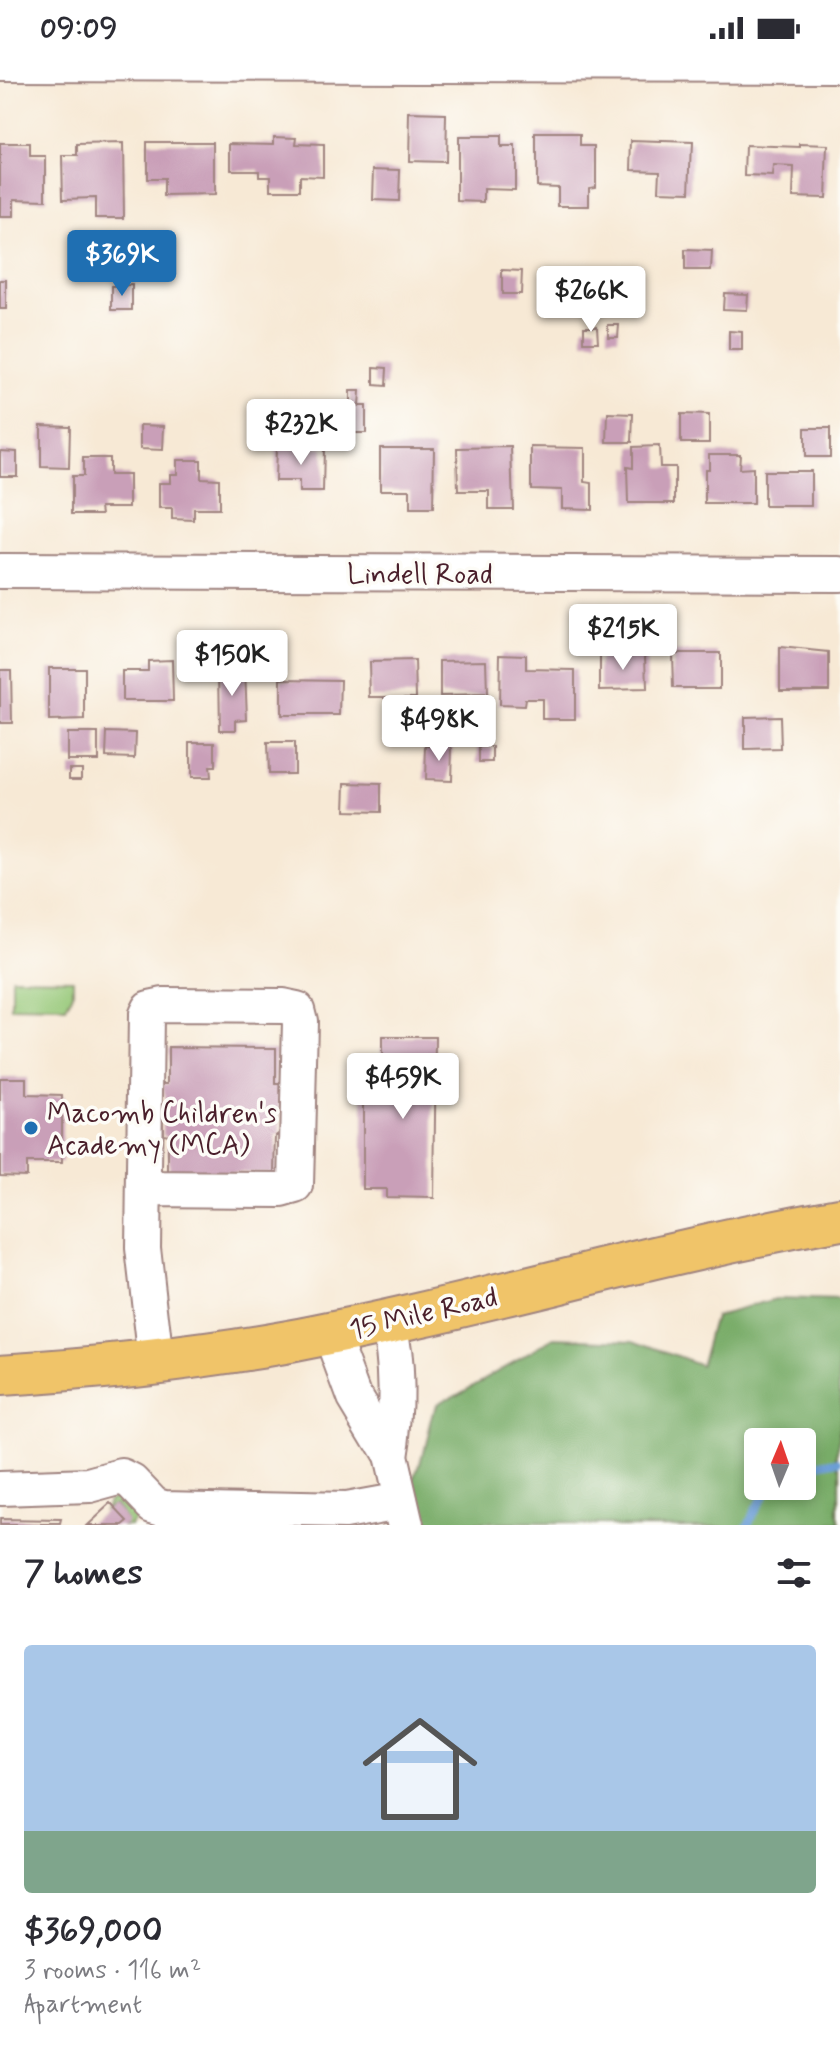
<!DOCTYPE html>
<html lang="en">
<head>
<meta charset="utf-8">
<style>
  body { margin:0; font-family:Mynerve,sans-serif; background:#f2f2f3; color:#2b2b33; height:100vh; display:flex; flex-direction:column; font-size:30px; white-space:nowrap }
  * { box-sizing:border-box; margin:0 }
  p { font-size:26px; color:#7c7c81 }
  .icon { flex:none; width:44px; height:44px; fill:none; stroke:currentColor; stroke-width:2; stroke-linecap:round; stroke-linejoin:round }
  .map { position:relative; height:1469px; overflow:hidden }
  .panel { display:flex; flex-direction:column; background:#fff; flex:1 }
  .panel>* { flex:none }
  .needle { width:52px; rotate:2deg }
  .buttons { position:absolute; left:744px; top:1372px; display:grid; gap:16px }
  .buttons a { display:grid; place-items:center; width:72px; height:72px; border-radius:8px; background:#fff; box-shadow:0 4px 12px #0003; font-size:40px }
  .price { position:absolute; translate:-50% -68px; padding:0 18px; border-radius:8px; background:#fff; color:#222; font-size:26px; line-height:52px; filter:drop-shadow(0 2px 4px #0008) }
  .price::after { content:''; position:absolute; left:50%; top:48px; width:24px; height:18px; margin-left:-12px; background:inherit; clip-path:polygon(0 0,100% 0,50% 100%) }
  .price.on { background:#1f6fb2; color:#fff }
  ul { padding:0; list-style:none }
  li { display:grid; align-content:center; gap:16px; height:424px; padding:0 24px }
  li+li { border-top:2px solid #e1e1e2 }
  li span { display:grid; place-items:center; height:248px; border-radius:8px; color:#555 }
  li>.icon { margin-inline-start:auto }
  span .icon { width:144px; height:144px; fill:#fffc; stroke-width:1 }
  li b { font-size:34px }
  h2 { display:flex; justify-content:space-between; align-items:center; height:96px; padding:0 24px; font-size:34px }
  .status { display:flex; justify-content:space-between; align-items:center; height:56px; padding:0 40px; background:#fff; direction:ltr }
  .status svg { height:22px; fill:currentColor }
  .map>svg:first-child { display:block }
</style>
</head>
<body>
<div class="status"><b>09:09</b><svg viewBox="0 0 49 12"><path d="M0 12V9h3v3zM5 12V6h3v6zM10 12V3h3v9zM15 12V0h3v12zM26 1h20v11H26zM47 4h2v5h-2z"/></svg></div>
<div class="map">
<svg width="840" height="1469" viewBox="0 0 840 1469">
  <rect width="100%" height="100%" fill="#fdfcf7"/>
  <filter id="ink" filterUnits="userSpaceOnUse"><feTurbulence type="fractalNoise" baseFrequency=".0125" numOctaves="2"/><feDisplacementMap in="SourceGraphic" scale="16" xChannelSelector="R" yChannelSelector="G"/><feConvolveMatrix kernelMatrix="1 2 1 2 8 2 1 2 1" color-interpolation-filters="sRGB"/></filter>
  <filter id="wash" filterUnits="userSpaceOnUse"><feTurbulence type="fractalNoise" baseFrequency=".006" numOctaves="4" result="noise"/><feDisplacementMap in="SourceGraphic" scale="32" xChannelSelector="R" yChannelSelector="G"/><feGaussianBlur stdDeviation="1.8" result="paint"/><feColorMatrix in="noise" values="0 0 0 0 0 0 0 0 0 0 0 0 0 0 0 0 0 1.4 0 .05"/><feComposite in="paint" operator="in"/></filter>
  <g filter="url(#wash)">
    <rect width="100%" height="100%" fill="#f7e9d5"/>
    <g fill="#95c777" stroke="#707351" stroke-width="2">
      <path d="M12,921L73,922V938L66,953L12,952Z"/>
      <path d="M122,1437L139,1456L131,1469H124L128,1465L113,1447L104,1452L107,1443Z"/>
    </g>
    <path fill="#78ac68" stroke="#61664a" stroke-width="2" fill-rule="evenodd" d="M778,1243L840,1245V1469H422L414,1434L436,1348L556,1281L635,1284L700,1309L714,1259ZM758,1386H802V1430H758Z"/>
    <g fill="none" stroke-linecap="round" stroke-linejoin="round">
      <g stroke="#6a9dd5" stroke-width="8">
        <path d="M802,1411L840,1404"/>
        <path d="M747,1469L767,1430"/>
      </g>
    </g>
    <g id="blocks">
      <g fill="#c99fb8">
        <path d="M410,58L446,59L445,106L409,105Z"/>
        <path d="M536,79H581V90H596V130L589,131V150H558V131L536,130Z"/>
        <path d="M275,80L297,81L296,88L323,89V121L300,120V134H271V120H259V114H231V87L275,88Z"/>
        <path d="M457,81H500V91H515V134L484,133V146L457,145Z"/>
        <path d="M633,85L692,87L690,136L659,135L660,114L632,113Z"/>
        <path d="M147,86H214V139L164,140V123H147Z"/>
        <path d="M123,88L124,162H95V142L63,143L62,100H78V89Z"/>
        <path d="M0,89H30V101H46V144L14,143V161H0Z"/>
        <path d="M801,89L828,90L826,142L793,141L794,112L773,111L772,121L745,120L746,90L801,92Z"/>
        <path d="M374,113L400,114L399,145L373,144Z"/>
        <path d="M685,194L712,195L711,214H685Z"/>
        <path d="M502,214L522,215L521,238H502Z"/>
        <rect x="0" y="224" width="6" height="29"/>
        <path d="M132,229V254H112V230Z"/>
        <path d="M724,237L748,238L747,254L723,253Z"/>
        <path d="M608,269H619L618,281H608Z"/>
        <path d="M584,270H597L598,286H584Z"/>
        <path d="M729,275L742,276V295H729Z"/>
        <path d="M374,311L387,312L386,330L374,329Z"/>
        <path d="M350,335H360L359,350H366V377H342V349L350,350Z"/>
        <path d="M608,357L633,358L632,386H607Z"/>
        <path d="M681,358L709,359V387H681Z"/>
        <path d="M41,369L70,370L69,412L41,411Z"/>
        <path d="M140,369L164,370L163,394L140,393Z"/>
        <rect x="805" y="372" width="25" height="29"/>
        <path d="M276,390L324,391L323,436H299V425H275Z"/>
        <path d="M659,390L660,411H675V447H628L627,411L633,412V391Z"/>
        <path d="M511,391L513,453H489V435H458L457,392Z"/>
        <path d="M531,391L585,392V426L592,427V453L562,452V434L531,433Z"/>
        <path d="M380,392H434L433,453H410V434H380Z"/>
        <path d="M0,395L17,396V420H0Z"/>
        <path d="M709,398H740L739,413L753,412V448H705V413H709Z"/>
        <path d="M83,402H109V419H129V451H101L102,458H72V420H83Z"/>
        <path d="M177,404H201V422L219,423V453H194V464L172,463V453H159V427H170V418H177Z"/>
        <rect x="764" y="415" width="47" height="35"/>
        <path d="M780,592L829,597V634H780Z"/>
        <path d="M646,597L647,633L600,634V598Z"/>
        <path d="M672,597H720V632H673Z"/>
        <path d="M500,598L526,599V613L575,614V663H542V643H525L524,650L499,649Z"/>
        <path d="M172,604L173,645H122V615H148V605Z"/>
        <path d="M486,604L487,639L440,640V605Z"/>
        <path d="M415,605L416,641H370L369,606Z"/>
        <path d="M49,612H85V664L49,665Z"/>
        <path d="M219,613H245L247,663L236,664V674H220Z"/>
        <path d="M0,614H11L12,667H0Z"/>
        <path d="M281,623L341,624L340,659H281Z"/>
        <path d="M780,660L781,693L745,694V661Z"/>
        <path d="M107,676L136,677L135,702L106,701Z"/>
        <rect x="67" y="677" width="31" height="27"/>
        <path d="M190,686H215V711H209L210,722H190Z"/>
        <path d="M267,687H294V718H268Z"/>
        <path d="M426,690H452L451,725L425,724Z"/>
        <rect x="479" y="691" width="14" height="15"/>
        <rect x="70" y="712" width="12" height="10"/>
        <path d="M346,727L381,728V756L345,755Z"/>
        <path d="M382,981H436L434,1142L386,1141V1133H363V1042L382,1043Z"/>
        <path d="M168,991L276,992V1028H281V1080L276,1079L275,1116H168V1079L163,1078V1027H168Z"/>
        <path d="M0,1022H26V1039L62,1040V1107H26V1120L0,1119Z"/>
        <path d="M112,1447L129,1465L124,1469H88Z"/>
        <path d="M0,1464L63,1465L62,1469H0Z"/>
      </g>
    </g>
  </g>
  <g filter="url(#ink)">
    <use href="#blocks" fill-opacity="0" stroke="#a08480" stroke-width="2"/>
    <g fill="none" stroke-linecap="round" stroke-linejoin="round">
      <defs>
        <g id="minor">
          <path d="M0,7L840,9"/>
          <path d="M0,515L840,518"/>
          <path d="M144,1133L282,1134L296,1130L300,965L297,953L283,950L163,949L149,952L146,958L143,1192L156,1306"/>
          <path d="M388,1265C398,1311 398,1354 390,1400"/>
          <path d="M331,1277L355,1342L390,1400L406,1469"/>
          <path d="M0,1433L90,1430L123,1421L133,1426L154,1448L164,1451L345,1455L400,1445"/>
        </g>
        <path id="major" d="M0,1319C97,1313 193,1303 289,1286C474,1251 655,1196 840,1163"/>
      </defs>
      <use href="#minor" stroke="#a08480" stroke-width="38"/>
      <use href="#major" stroke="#a08480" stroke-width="46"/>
      <use href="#minor" stroke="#fff" stroke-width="34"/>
      <use href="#major" stroke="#f0c469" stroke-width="42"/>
    </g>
  </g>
  <circle fill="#1f6fb2" stroke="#fdfcf7" stroke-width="3" cx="31" cy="1072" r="8"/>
  <g text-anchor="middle" stroke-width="7" stroke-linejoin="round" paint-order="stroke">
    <g font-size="28" fill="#4a1f2b" stroke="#fdfcf7">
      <text x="420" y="527">Lindell Road</text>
      <text transform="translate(423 1256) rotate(-13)" y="10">15 Mile Road</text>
    </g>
    <g font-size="28" fill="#4a1f2b" stroke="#fdfcf7" text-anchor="start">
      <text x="47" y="1066">Macomb Children's<tspan x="47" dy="32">Academy (MCA)</tspan></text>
    </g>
  </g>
</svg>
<div class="buttons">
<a><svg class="needle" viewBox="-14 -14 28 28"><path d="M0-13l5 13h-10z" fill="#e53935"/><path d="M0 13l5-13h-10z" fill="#7c7c81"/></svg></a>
</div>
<b class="price on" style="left:122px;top:242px">$369K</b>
<b class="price" style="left:591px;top:278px">$266K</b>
<b class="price" style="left:301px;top:411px">$232K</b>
<b class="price" style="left:623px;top:616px">$215K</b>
<b class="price" style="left:232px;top:642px">$150K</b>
<b class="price" style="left:439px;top:707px">$498K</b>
<b class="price" style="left:403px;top:1065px">$459K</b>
</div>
<section class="panel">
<h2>7 homes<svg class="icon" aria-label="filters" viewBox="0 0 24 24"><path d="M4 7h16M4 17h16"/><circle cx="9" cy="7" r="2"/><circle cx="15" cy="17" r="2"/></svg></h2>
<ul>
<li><span style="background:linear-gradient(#a9c7e8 75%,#7fa58c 0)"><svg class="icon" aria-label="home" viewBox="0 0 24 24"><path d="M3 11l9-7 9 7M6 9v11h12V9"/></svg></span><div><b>$369,000</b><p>3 rooms · 116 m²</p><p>Apartment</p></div></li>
</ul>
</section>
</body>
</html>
